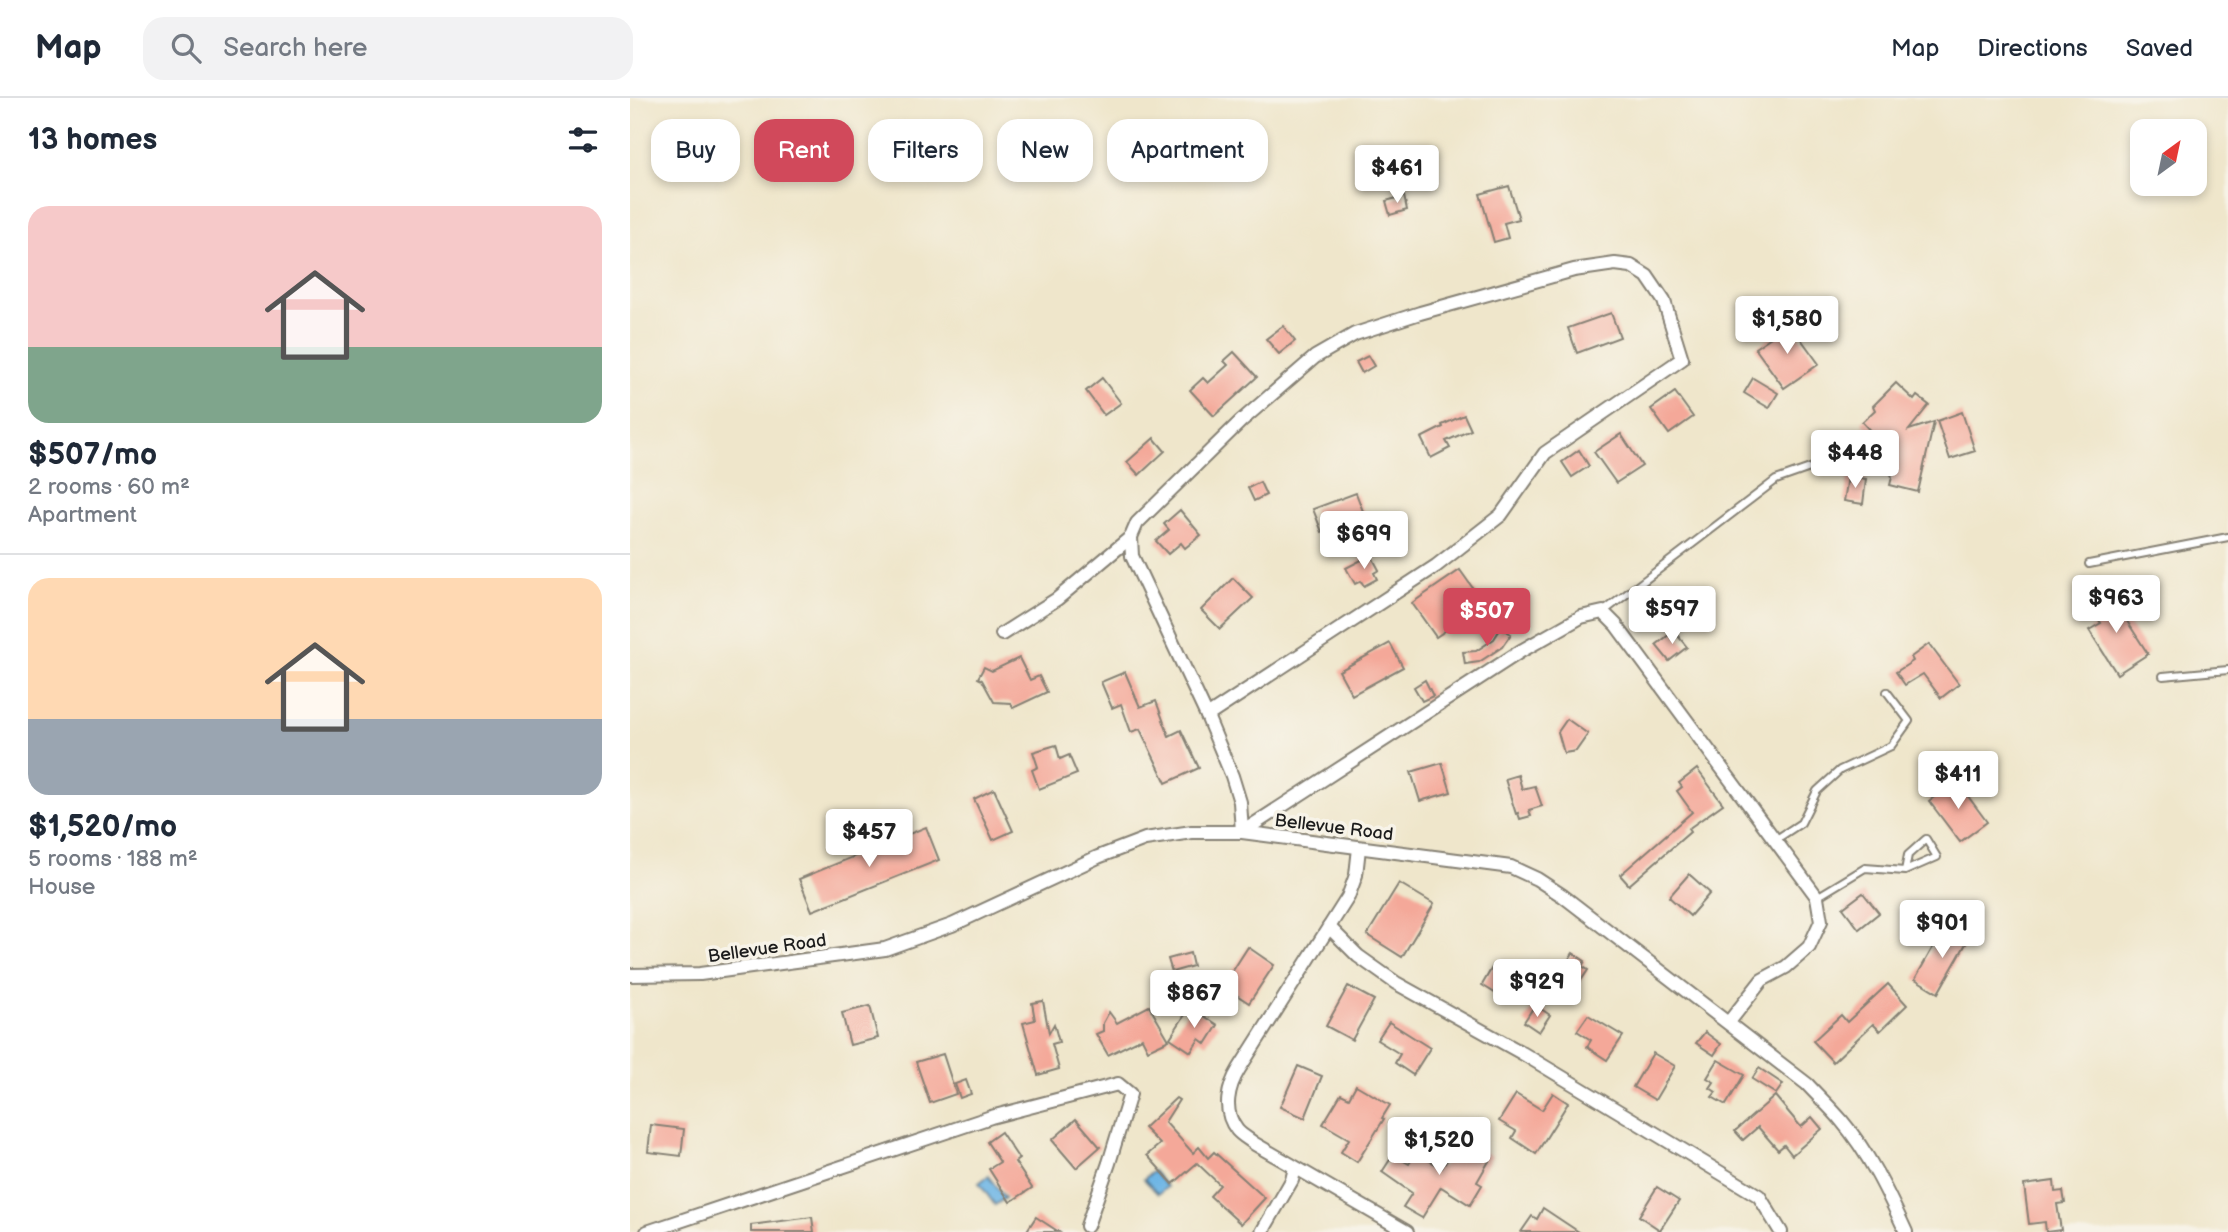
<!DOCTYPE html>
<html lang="en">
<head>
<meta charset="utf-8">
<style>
  body { margin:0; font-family:"Balsamiq Sans",sans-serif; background:#f2f2f3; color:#1f2937; height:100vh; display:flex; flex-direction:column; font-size:26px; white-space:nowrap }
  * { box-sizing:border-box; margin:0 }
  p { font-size:23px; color:#747a83 }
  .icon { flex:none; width:38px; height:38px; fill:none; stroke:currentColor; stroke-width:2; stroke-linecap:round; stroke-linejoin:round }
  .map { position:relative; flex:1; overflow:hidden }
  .drawer { display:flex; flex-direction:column; background:#fff; width:630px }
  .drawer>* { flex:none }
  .guide { position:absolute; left:21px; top:21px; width:665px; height:63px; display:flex; gap:14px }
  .needle { width:46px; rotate:33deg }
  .fabs { position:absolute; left:1500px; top:21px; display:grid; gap:14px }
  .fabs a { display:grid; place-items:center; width:77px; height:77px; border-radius:14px; background:#fff; box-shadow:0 4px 10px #0003; font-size:35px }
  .price { position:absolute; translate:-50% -60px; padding:0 16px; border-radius:7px; background:#fff; color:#222; font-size:23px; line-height:46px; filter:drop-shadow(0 2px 4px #0008) }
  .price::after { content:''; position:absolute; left:50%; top:42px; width:21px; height:16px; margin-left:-10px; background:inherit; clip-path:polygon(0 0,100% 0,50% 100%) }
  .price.active { background:#d1495b; color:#fff }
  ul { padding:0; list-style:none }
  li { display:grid; align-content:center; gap:14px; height:371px; padding:0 28px }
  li+li { border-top:2px solid #e0e1e3 }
  li span { display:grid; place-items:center; height:217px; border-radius:21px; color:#555 }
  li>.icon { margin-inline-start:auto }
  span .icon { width:126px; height:126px; fill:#fffc; stroke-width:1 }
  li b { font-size:30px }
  h2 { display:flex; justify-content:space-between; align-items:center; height:84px; padding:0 28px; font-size:30px }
  .chip { padding:0 24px; border-radius:21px; background:#fff; box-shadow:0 4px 10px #0003; font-size:24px; line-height:63px }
  .chip.active { background:#d1495b; color:#fff }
  header { display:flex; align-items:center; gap:42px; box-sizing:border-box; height:98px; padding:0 35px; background:#fff; border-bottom:2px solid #e0e1e3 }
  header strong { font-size:33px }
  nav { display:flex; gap:38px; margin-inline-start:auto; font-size:24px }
  .search { width:490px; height:63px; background:#f2f2f3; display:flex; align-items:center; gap:18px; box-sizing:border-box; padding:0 24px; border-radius:21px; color:#747a83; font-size:26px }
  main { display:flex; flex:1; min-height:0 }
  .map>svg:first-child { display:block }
</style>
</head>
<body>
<header>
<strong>Map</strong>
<div class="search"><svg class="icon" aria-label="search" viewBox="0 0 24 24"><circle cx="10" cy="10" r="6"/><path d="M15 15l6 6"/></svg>Search here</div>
<nav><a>Map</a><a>Directions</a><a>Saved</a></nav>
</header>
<main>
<section class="drawer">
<h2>13 homes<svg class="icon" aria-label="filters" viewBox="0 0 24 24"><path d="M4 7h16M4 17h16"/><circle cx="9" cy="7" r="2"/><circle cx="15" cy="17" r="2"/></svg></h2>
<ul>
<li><span style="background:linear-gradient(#f6c9c9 65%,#7fa58c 0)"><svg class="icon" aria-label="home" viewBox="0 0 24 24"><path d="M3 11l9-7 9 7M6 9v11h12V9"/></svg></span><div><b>$507/mo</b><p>2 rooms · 60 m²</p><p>Apartment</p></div></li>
<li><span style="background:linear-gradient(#ffd9b3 65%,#9aa5b1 0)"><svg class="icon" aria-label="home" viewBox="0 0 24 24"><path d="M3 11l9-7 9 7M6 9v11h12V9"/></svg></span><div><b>$1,520/mo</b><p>5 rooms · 188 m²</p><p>House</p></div></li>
</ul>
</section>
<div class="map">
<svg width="1598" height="1134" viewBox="0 0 1598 1134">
  <rect width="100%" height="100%" fill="#f7f3e8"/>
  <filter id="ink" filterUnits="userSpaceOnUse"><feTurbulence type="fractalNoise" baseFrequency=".0143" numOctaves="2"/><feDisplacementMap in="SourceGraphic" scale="14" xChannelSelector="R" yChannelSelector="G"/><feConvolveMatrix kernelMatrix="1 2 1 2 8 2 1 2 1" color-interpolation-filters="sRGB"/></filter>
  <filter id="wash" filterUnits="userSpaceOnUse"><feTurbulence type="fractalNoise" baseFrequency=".00686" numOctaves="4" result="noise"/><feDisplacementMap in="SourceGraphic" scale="28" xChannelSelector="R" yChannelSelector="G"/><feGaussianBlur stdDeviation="1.57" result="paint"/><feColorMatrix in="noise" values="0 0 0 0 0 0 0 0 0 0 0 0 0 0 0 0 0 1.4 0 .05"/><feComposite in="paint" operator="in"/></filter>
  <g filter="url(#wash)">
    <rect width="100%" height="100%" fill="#efe6cb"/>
    <g fill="#6db5e5" stroke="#446880" stroke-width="2">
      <path d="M523,1073L537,1089L528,1096L514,1081Z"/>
      <path d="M358,1078L375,1100L365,1107L349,1085Z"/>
    </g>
    <g id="blocks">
      <g fill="#f4a899">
        <path d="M879,88L889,121L874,125L878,140L864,144L850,96Z"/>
        <path d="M774,98L777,112L760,117L756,103Z"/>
        <path d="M981,215L990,239L947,255L938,230Z"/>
        <path d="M1160,226L1189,266L1154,290L1125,250Z"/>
        <path d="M653,228L665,243L649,256L636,241Z"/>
        <path d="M604,254L627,279L584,318L560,292L573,280L578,285L598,267L594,263Z"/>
        <path d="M738,258L744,268L732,275L726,264Z"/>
        <path d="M472,280L491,305L474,317L456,293Z"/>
        <path d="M1123,280L1148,295L1139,310L1114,295Z"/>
        <path d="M1266,285L1284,302L1287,298L1299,307L1279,332L1304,324L1288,394L1260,387L1262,379L1253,354L1258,352L1232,324L1245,312L1243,308Z"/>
        <path d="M1045,294L1063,319L1039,336L1021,311Z"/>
        <path d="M1332,314L1345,353L1320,361L1307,323Z"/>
        <path d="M834,317L841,332L816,343L820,350L801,360L791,340L813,329L812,327Z"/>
        <path d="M991,336L1012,368L986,385L964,354Z"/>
        <path d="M524,340L535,353L509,377L497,364Z"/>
        <path d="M949,352L959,368L942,379L932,364Z"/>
        <path d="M1218,379L1236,381L1233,406L1214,403Z"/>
        <path d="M630,384L636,397L624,403L618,390Z"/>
        <path d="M726,395L734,416L713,424L716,432L701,437L699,431L692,434L683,411Z"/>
        <path d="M550,412L571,437L555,450L551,445L538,456L526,443L539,432L534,426Z"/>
        <path d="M741,457L749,472L744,475L747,481L734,488L731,483L725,486L716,470Z"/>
        <path d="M830,472L854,506L806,539L782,505Z"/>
        <path d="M603,480L623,500L590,531L571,512Z"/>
        <path d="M1479,495L1518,556L1487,576L1459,532L1471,525L1459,508Z"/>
        <path d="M871,530L881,536L872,549L849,564L835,566L833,554L846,553L864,541Z"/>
        <path d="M1044,533L1057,549L1039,563L1026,547Z"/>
        <path d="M760,545L773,569L722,597L709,573Z"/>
        <path d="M1299,546L1329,586L1311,600L1293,576L1275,587L1266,574L1283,563L1281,559Z"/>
        <path d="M389,560L400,582L409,578L417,594L383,610L381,605L364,604L352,582L348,580L354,569L362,573Z"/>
        <path d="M495,574L510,609L526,603L539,638L551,632L569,670L536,685L510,631L501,634L491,606L482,610L471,584Z"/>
        <path d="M795,582L803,598L792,603L784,589Z"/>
        <path d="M937,621L958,636L946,653L934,655L928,634Z"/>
        <path d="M426,647L430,661L439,657L447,676L409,691L402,672L408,669L403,654Z"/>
        <path d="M812,665L821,694L790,703L781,674Z"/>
        <path d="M1067,671L1093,706L1058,731L1060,734L999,787L990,777L1062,714L1047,693L1052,689L1049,685Z"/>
        <path d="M888,677L892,691L905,688L912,708L899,712L901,718L890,721L888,715L886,716L875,681Z"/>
        <path d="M1326,682L1357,724L1330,744L1299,703Z"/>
        <path d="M364,691L383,733L363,742L344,701Z"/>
        <path d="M296,729L309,762L182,813L169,781Z"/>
        <path d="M1059,776L1080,795L1060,818L1039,799Z"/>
        <path d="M769,785L804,806L772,859L737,837Z"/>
        <path d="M1233,795L1249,815L1229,831L1213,810Z"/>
        <path d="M1315,828L1338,842L1308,895L1285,881Z"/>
        <path d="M618,849L644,867L619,905L593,888Z"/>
        <path d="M560,855L563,868L542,874L538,861Z"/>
        <path d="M943,855L955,863L952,868L958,872L942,896L916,879L927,862L935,867Z"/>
        <path d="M863,868L888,883L876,902L852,887Z"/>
        <path d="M1258,886L1277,907L1250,933L1243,926L1203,964L1183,943L1211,917L1217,924Z"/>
        <path d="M718,888L744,902L722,942L696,928Z"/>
        <path d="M413,903L419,935L424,926L429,944L422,946L429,971L408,977L393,925L405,922L402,905Z"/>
        <path d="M905,907L920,917L909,934L894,924Z"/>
        <path d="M240,908L248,940L220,947L212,915Z"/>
        <path d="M519,908L539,942L518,952L512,940L478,957L466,936L473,933V925L479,914L487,925Z"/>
        <path d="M560,909L588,927L576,946L569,941L561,954L540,940Z"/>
        <path d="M958,917L993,938L977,962L957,949L961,942L947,933Z"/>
        <path d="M759,924L800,950L783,977L765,965L770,956L747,942Z"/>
        <path d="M1075,934L1091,946L1084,957L1066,945Z"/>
        <path d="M1023,955L1045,968L1025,1002L1003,989Z"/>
        <path d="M313,956L326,996L300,1005L286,964Z"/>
        <path d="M1088,962L1114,977L1096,1007L1082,999L1086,994L1080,990L1084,984L1077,980Z"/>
        <path d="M668,968L692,978L675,1020L650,1009Z"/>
        <path d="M1129,970L1153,986L1146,996L1122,981Z"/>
        <path d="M336,982L341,996L330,1000L325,986Z"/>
        <path d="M726,987L760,1007L752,1020L754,1021L727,1064L711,1054L719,1041L693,1026L711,996L719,1000Z"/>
        <path d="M923,995L938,1005L906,1056L882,1040L886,1033L869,1023L886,996L912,1012Z"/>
        <path d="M1145,998L1171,1029L1182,1019L1192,1031L1162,1057L1154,1047L1148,1052L1128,1029L1113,1042L1105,1033Z"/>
        <path d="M546,1000L549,1002L535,1024L563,1055L569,1049L578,1060L584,1054L635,1100L611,1126L580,1098L590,1087L567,1065L543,1086L517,1057L530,1046L514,1030Z"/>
        <path d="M446,1021L470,1049L446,1070L422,1042Z"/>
        <path d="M21,1027L54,1031L51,1058L18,1054Z"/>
        <path d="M806,1028L818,1036L812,1045L800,1037Z"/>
        <path d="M371,1034L389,1061L385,1064L402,1090L380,1104L359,1071L370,1064L357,1044Z"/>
        <path d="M828,1045L839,1052L842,1047L862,1058L847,1084L852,1087L840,1107L811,1089L792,1120L773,1109L782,1095L752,1074L763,1057L779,1066L786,1055L812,1070Z"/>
        <path d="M1424,1083L1425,1094L1433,1093L1435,1105L1427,1106L1431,1132L1416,1134L1415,1124L1399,1126L1394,1087Z"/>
        <path d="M1027,1089L1049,1103L1030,1132L1009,1118Z"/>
        <path d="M913,1110L949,1134H891L902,1118L907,1121Z"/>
        <path d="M182,1119L184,1134H121V1127Z"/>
        <path d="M406,1119L429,1134H396Z"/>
      </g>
    </g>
  </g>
  <g filter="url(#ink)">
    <use href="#blocks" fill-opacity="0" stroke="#868174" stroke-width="2"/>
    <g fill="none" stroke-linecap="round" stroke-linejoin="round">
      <defs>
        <g id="service">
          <path d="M1459,466L1598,439"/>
          <path d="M973,514L1146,382L1217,357"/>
          <path d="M1533,578L1598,572"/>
          <path d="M1145,742L1171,725L1187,693L1210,672L1261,648L1279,623L1257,594"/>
          <path d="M1187,799L1235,770L1275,773L1307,759L1296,741L1278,757L1275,773"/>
        </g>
        <g id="minor">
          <path d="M501,439L507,425L611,323L685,259L725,236L790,215L944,172L985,166L1001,168L1017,178L1034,203L1052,261L915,355L871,417L806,468L577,618L602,678L610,704L612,734L891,553L951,519L973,514L986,527L1187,799L1191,823L1179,849L1156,869L1132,882L1099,924"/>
          <path d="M372,536L427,501L501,439L502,458L577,618"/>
          <path d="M729,750L726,777L718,799L609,971C598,989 592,1013 607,1032C611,1037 620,1042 625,1046L777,1134"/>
          <path d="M699,829L728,858L766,885L892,955L1129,1098L1151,1134"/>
          <path d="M0,877L70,876L255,851L322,827L468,759L515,741L562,734H612L881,769L907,781L933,798L1177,986C1188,998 1200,1009 1211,1022C1239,1055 1258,1095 1276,1134"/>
          <path d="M17,1134L361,1019L488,986L500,996L479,1065L457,1128"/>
          <path d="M632,1134L662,1082L665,1070"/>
        </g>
      </defs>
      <use href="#service" stroke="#868174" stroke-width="10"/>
      <use href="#minor" stroke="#868174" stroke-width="16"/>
      <use href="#service" stroke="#fff" stroke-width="6"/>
      <use href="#minor" stroke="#fff" stroke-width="12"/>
    </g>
  </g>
  <g text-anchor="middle" stroke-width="7" stroke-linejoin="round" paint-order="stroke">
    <g font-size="18" fill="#1c1c1c" stroke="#f7f3e8">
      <text transform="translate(704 729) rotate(7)" y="6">Bellevue Road</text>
      <text transform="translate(137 850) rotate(-8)" y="6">Bellevue Road</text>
    </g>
  </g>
</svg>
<div class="fabs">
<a><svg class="needle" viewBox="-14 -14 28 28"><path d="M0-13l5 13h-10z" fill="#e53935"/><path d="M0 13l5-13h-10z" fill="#747a83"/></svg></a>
</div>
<b class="price" style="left:767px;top:107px">$461</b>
<b class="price" style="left:1157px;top:258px">$1,580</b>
<b class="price" style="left:1225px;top:392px">$448</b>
<b class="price" style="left:734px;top:473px">$699</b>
<b class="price" style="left:1486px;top:537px">$963</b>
<b class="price" style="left:1042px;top:548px">$597</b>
<b class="price active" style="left:857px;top:550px">$507</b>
<b class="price" style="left:1328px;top:713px">$411</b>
<b class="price" style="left:239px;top:771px">$457</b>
<b class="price" style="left:1312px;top:862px">$901</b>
<b class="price" style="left:907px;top:921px">$929</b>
<b class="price" style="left:564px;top:932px">$867</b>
<b class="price" style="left:809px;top:1079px">$1,520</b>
<div class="guide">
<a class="chip">Buy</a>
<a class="chip active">Rent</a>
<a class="chip">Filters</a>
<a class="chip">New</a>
<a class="chip">Apartment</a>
</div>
</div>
</main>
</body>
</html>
